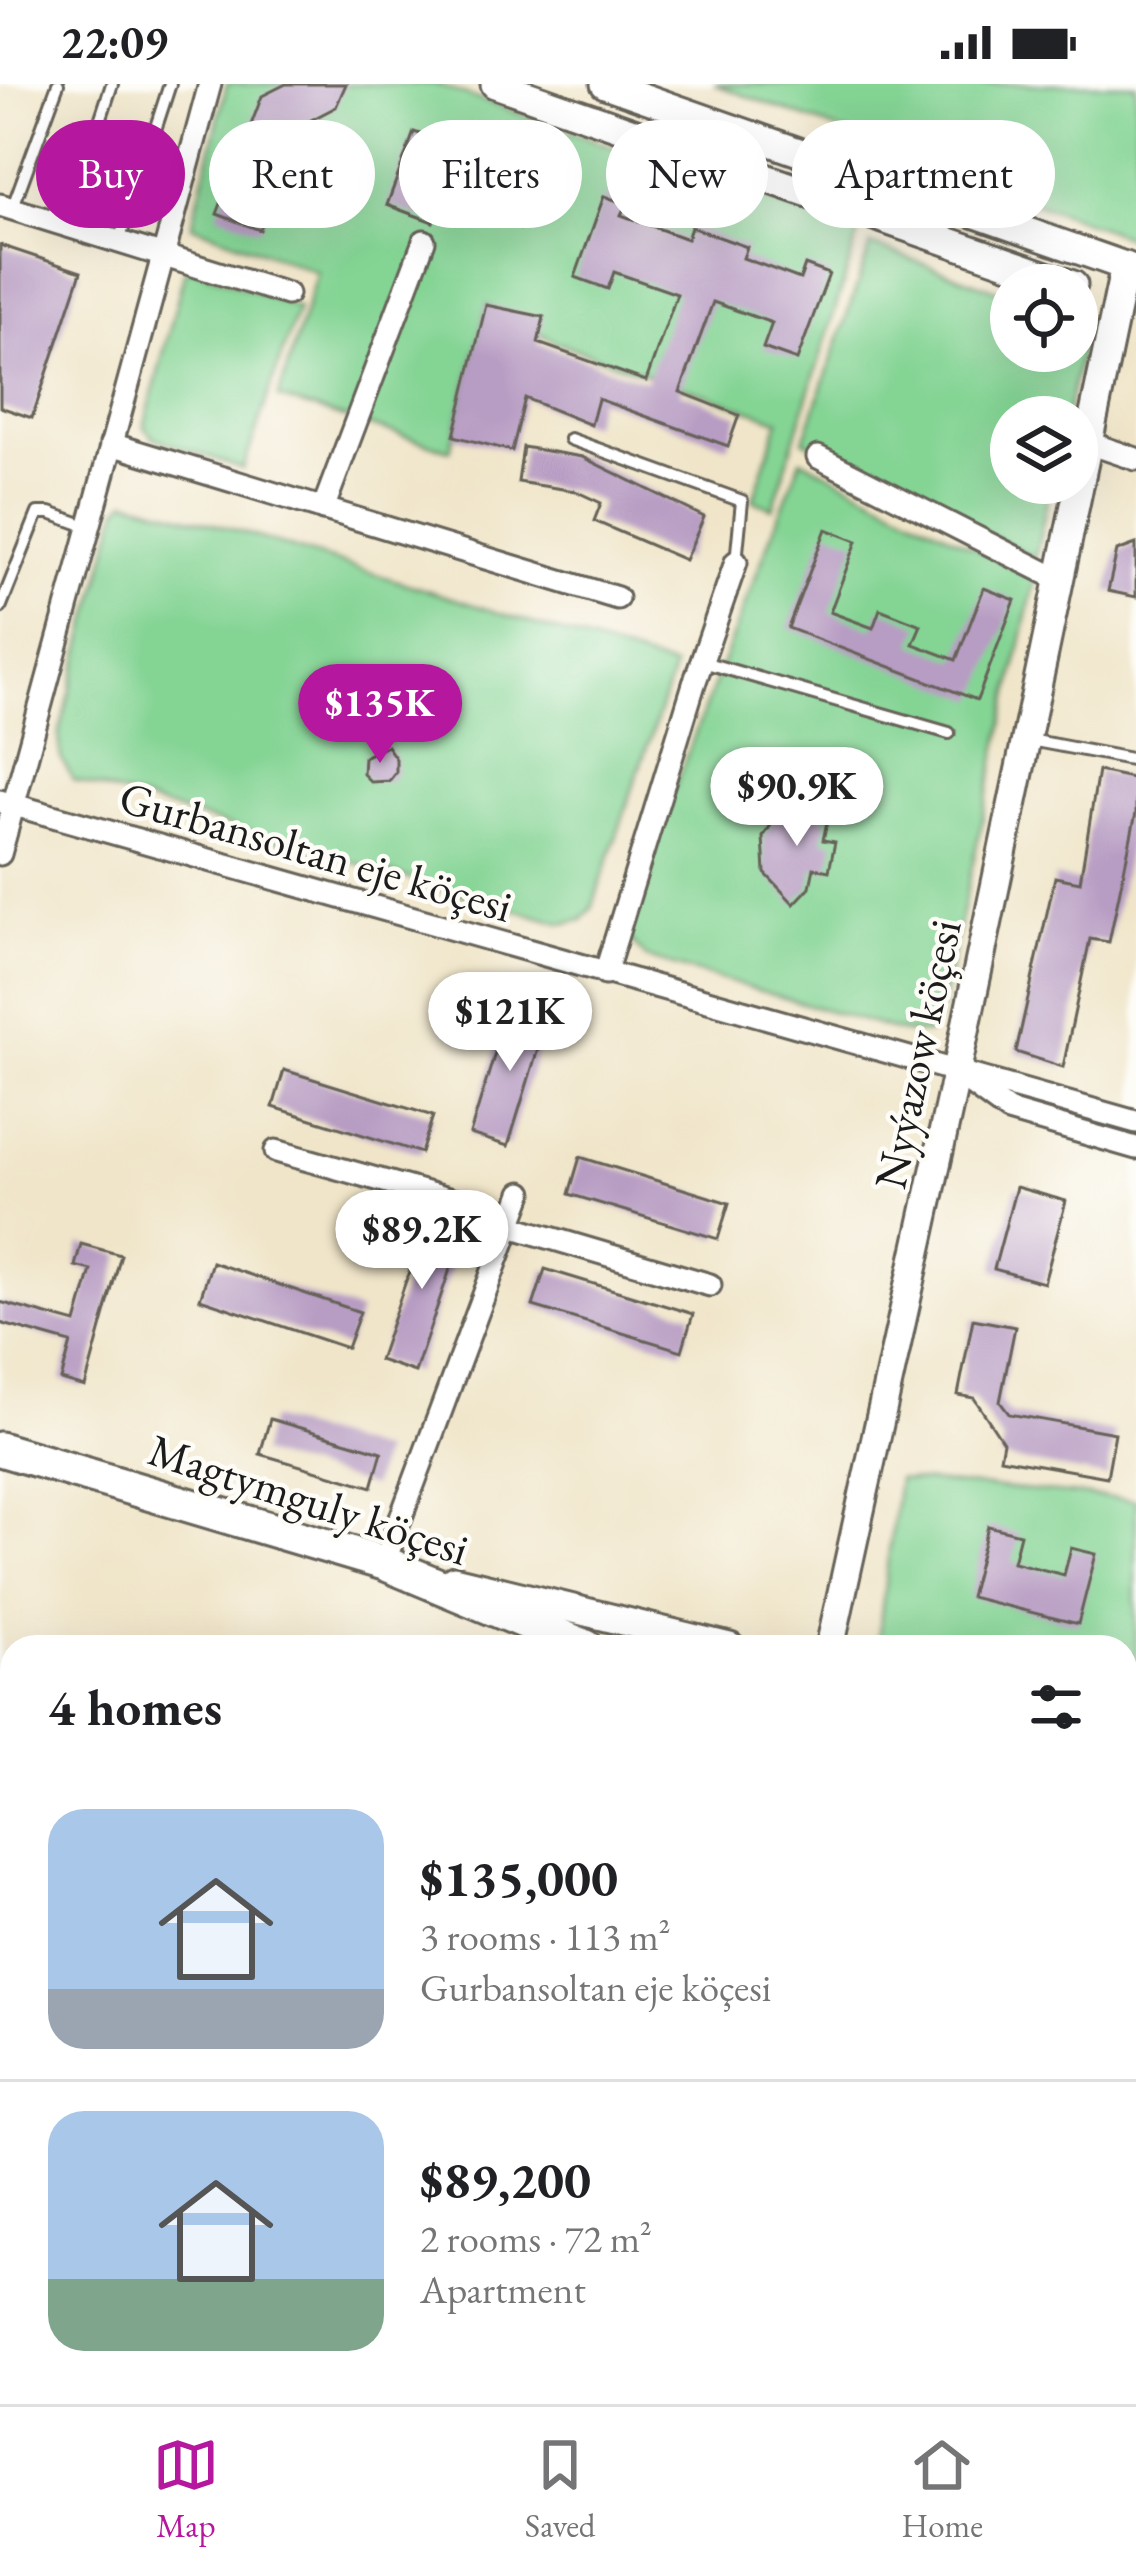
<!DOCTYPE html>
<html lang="en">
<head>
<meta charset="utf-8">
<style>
  body { margin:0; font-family:"EB Garamond",serif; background:#f2f2f2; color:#202124; height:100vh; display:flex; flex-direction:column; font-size:45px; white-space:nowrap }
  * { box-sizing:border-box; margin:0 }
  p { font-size:39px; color:#757577 }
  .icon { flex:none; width:66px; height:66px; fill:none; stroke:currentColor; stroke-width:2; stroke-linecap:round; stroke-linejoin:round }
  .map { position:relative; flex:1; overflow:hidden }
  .details { position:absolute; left:0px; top:1551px; width:1137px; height:771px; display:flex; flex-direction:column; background:#fff; border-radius:36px 36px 0 0; box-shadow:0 12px 48px #0002 }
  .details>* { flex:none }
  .top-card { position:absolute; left:36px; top:36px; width:1065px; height:108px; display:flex; gap:24px }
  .tools { position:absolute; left:990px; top:180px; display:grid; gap:24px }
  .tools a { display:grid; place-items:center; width:108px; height:108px; border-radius:50%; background:#fff; box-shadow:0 12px 48px #0002; font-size:60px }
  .price { position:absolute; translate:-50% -102px; padding:0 27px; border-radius:42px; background:#fff; color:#222; font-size:39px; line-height:78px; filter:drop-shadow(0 3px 6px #0008) }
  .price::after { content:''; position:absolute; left:50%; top:72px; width:36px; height:27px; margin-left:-18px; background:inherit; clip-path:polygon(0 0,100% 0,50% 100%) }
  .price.active { background:#b5179e; color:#fff }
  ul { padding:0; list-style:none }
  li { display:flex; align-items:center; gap:36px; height:300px; padding:0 48px }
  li+li { border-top:3px solid #e0e0e0 }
  li span { display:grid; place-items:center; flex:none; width:336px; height:240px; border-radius:36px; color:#555 }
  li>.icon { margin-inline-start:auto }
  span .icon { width:144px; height:144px; fill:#fffc; stroke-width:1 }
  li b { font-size:51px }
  h2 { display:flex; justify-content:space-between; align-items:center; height:144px; padding:0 48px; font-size:51px }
  .tag { padding:0 42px; border-radius:54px; background:#fff; box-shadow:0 12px 48px #0002; font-size:42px; line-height:108px }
  .tag.active { background:#b5179e; color:#fff }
  .status { display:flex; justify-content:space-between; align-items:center; height:84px; padding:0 60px; background:#fff; direction:ltr }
  .status svg { height:33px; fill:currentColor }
  .tab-bar { display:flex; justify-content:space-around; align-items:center; height:168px; border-top:3px solid #e0e0e0; background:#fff; font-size:33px; color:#757577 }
  .tab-bar a { display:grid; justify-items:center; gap:6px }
  .tab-bar .active { color:#b5179e }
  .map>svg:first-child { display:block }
</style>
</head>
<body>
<div class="status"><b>22:09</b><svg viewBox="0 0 49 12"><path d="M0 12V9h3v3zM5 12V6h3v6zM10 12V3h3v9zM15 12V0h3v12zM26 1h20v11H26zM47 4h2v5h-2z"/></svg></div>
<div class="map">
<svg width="1136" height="2320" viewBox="0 0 1136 2320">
  <rect width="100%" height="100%" fill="#fdfcf7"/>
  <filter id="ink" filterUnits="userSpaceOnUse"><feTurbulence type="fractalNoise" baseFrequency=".00833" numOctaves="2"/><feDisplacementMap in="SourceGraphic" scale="24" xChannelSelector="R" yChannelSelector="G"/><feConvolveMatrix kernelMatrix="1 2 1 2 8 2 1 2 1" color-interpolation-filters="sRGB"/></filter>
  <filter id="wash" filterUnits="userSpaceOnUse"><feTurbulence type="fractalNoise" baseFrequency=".004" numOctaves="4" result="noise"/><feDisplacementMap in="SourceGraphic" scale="48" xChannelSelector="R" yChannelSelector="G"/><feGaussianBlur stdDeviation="2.7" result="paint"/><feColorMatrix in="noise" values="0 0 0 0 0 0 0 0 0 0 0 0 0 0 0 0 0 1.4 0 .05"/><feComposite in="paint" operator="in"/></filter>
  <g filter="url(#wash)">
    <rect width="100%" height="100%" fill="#f0e5c9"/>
    <g fill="#84d494" stroke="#507858" stroke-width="3">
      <path d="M227,0H435L859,149L773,424L753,416L779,336L558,259L487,221L450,366L278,314L317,188L192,141Z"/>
      <path d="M714,0H1136V156Z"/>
      <path d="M871,161L1011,211V267H1077V234L1087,238L1066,333H1011V399H1051L1035,474L804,356Z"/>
      <path d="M196,185L298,224L243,385L152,353L144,343L185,186Z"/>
      <path d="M801,375L1035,495L939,934L927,949H905L646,874L629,854L623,836Z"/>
      <path d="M127,416L229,444L674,584L592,824L582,836L563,840L73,696L61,674L59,651L119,424Z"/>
      <path d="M898,1395L1136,1416V1994L1125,1981V1563H877Z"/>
    </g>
    <g id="blocks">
      <g fill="#b79cc3">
        <path d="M286,0H346L336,23L290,47L277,84L280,94L260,146L217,130L262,12Z"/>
        <path d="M414,48L429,53L426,60L491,78L489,84L520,96L523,90L538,96L520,145L441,115L433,138L387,121Z"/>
        <path d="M604,112L626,120L621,131L687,155L691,143L747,163L743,174L800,195L805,181L829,190L797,276L763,264L772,239L713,218L680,308L739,331L728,362L598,315L591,341L525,314L512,367L454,352L486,221L544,233L538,259L646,297L677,210L614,188L608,205L575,193Z"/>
        <path d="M0,161L81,188L32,334L0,323Z"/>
        <path d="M523,363L582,373L704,433L685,476L594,437L601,419L575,407L518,398Z"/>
        <path d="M826,445L857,457L830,528L873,544L880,525L921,541L913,560L956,576L984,504L1015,516L977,616L788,544Z"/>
        <path d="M1136,460V513L1108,507L1117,467Z"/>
        <path d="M363,606L384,614L391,609L412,614L418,620L441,625L435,652L407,646L387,654L376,633L356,626Z"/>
        <path d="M387,662L396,675V688L389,697L371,698L363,690L364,673Z"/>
        <path d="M1098,687L1136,695V729L1109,858L1090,855L1063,983L1016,968L1055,793L1080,798Z"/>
        <path d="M811,714L827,738L823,756L835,758L829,787L814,784L810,803L794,820L765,789L763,753L773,738L796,718Z"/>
        <path d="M511,917L549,929L508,1062L470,1050Z"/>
        <path d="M284,986L433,1032L421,1069L273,1023Z"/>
        <path d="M580,1073L729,1119L718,1155L569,1110Z"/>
        <path d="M1016,1103L1066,1117L1044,1199L994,1185Z"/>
        <path d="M429,1129L465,1141L415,1288L379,1276Z"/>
        <path d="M81,1160L121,1171L85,1303L61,1296L71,1259L0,1239V1218L76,1239L91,1186L75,1182Z"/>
        <path d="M212,1178L360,1228L347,1264L200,1215Z"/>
        <path d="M545,1185L693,1230L682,1267L533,1222Z"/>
        <path d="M973,1235L1015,1243L1000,1318L1009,1330L1115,1349L1107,1393L1000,1374L1003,1358L974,1314L958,1311Z"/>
        <path d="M270,1335L382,1368L372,1403L260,1370Z"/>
        <path d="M988,1442L1020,1450L1013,1478L1064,1491L1071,1464L1096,1470L1078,1540L970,1513Z"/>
      </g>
    </g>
  </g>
  <g filter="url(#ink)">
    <use href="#blocks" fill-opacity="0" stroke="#666259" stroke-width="3"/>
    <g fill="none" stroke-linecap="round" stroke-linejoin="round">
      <defs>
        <g id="service">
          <path d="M12,125L58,0"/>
          <path d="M66,141L112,0"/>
          <path d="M119,157L170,0"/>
          <path d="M570,355L742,417L736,478"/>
          <path d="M0,524L38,429H50L89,443"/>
          <path d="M703,578L949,649"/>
          <path d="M1030,656L1136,676"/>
          <path d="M0,1708L12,1711"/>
          <path d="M0,1803L12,1805"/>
          <path d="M0,2153L12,2152"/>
          <path d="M223,2310L254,2320"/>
        </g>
        <g id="minor">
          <path d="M0,121L287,210"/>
          <path d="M1089,359L1136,375"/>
          <path d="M111,360L617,514"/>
          <path d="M818,373L1060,496"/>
          <path d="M323,425L424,157"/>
          <path d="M0,717L1136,1038"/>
          <path d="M0,770L210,0"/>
          <path d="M605,890L694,600L736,478"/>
          <path d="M967,997L1008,1027L1136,1064"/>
          <path d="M276,1067L513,1133"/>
          <path d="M510,1142L710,1201"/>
          <path d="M384,1479L522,1109"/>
          <path d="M1125,2218L1136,2111"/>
          <path d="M912,2320L914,2310"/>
          <path d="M1114,2320L1116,2310"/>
        </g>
        <g id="tertiary">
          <path d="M495,0L1073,201"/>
          <path d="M605,0L1136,186"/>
          <path d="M454,1496L730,1563"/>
          <path d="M830,1563L956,990L1125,182"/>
          <path d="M0,1960L12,1963"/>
        </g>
        <g id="secondary">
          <path d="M1125,2112L1136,2114"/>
          <path d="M404,2320L408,2310"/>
        </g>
        <g id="primary">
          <path d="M0,1365L384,1479L586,1563"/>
          <path d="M1125,2044L1136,2055"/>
          <path d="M1125,2083L1136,2095"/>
        </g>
      </defs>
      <use href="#service" stroke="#666259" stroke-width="16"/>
      <use href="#minor" stroke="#666259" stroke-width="27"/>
      <use href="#tertiary" stroke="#666259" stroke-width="33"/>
      <use href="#secondary" stroke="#666259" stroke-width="36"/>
      <use href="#primary" stroke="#666259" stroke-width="39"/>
      <use href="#service" stroke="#fff" stroke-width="10"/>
      <use href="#minor" stroke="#fff" stroke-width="21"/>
      <use href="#tertiary" stroke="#fff" stroke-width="27"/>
      <use href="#secondary" stroke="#fff" stroke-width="30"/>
      <use href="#primary" stroke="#fff" stroke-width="33"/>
    </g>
  </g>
  <g text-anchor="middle" stroke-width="9" stroke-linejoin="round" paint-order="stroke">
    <g font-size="45" fill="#1c1c1c" stroke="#fdfcf7">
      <text transform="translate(316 767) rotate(16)" y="16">Gurbansoltan eje köçesi</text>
      <text transform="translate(917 970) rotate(-78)" y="16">Nyýazow köçesi</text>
      <text transform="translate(309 1415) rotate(18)" y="16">Magtymguly köçesi</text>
    </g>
  </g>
</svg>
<div class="tools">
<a><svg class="icon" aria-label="locate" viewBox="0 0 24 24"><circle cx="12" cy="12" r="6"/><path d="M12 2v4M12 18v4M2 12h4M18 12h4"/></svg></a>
<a><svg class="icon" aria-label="layers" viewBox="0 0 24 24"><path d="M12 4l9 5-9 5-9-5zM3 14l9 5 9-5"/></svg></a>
</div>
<b class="price active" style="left:380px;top:682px">$135K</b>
<b class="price" style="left:797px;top:765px">$90.9K</b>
<b class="price" style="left:510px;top:990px">$121K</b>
<b class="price" style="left:422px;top:1208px">$89.2K</b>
<div class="top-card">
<a class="tag active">Buy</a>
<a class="tag">Rent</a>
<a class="tag">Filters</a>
<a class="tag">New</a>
<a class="tag">Apartment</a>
</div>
<section class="details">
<h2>4 homes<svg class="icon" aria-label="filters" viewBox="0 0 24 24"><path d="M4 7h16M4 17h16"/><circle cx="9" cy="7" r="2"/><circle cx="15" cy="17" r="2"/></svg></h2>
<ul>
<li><span style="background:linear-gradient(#a9c7e8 75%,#9aa5b1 0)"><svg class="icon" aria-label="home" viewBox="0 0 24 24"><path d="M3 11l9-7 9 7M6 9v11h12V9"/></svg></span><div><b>$135,000</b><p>3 rooms · 113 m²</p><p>Gurbansoltan eje köçesi</p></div></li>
<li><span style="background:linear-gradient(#a9c7e8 70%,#7fa58c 0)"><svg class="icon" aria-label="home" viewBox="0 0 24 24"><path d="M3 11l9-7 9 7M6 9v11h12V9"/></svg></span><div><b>$89,200</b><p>2 rooms · 72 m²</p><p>Apartment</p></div></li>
</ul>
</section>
</div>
<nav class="tab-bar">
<a class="active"><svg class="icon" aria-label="map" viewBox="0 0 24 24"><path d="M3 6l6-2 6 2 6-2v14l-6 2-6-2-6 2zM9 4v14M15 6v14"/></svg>Map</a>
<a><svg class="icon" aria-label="saved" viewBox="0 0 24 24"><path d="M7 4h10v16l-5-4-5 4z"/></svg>Saved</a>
<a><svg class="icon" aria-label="home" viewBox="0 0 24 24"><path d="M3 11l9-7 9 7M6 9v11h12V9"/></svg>Home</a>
</nav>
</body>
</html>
